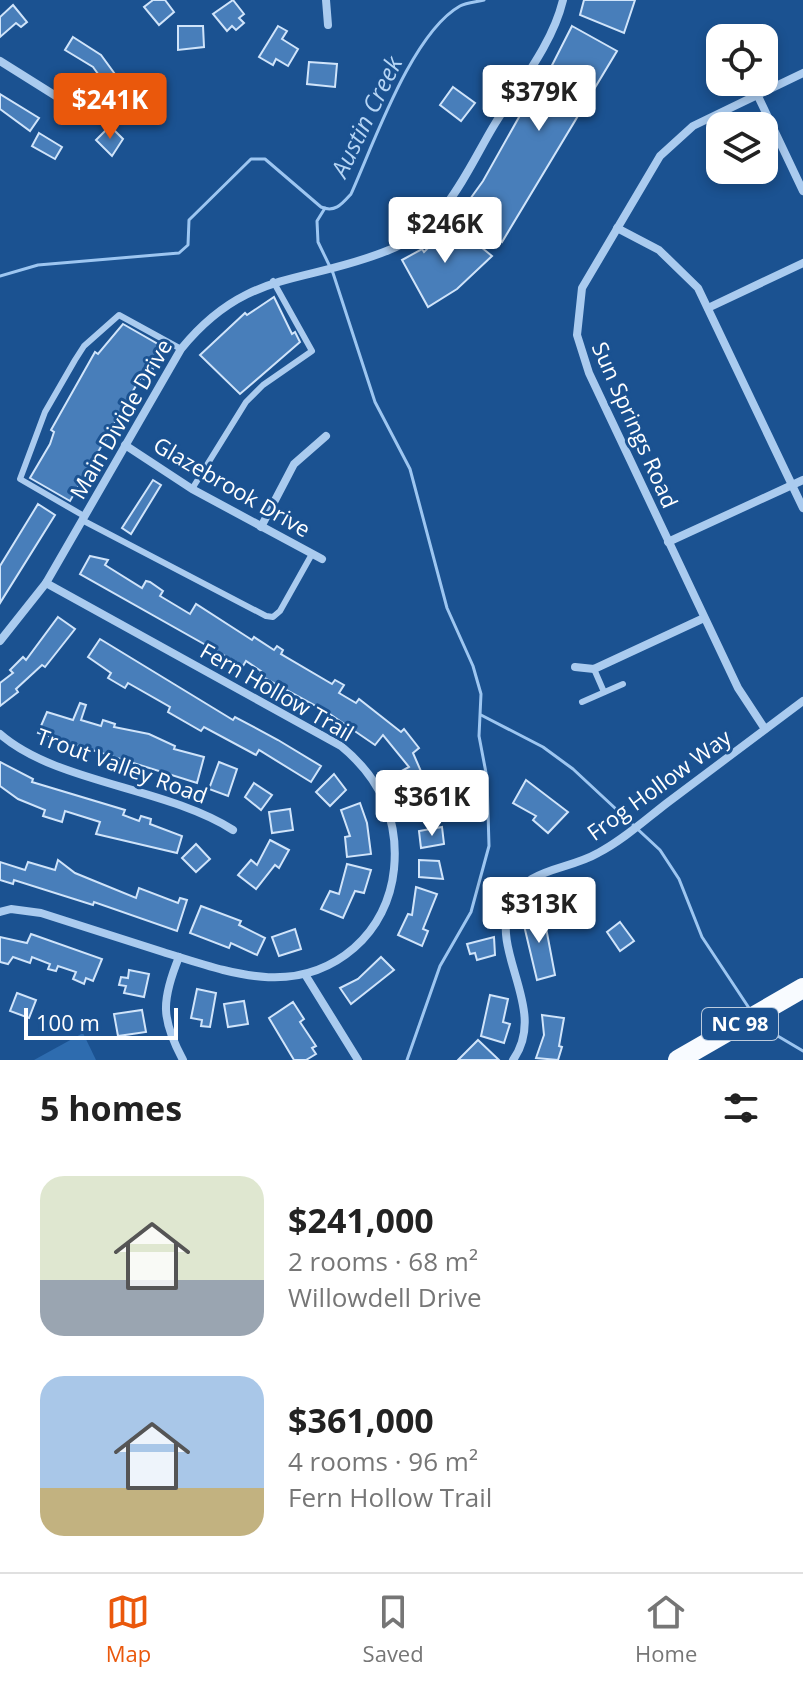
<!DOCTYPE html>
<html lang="en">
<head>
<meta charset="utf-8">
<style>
  body { margin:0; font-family:"Open Sans",sans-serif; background:#f2f2f2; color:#222; height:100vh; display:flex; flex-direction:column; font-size:30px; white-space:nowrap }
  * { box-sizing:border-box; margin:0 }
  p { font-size:26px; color:#767676 }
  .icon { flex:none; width:44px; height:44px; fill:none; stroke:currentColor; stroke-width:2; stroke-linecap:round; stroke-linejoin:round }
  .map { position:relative; height:1060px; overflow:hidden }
  .panel { display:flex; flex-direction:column; background:#fff; flex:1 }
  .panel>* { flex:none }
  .tools { position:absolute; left:706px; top:24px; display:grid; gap:16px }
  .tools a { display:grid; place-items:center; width:72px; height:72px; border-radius:16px; background:#fff; box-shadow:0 4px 12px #0003; font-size:40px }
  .scale { position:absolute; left:24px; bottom:20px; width:154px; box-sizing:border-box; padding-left:8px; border:4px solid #fff; border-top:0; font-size:22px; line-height:28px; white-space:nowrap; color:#fff; -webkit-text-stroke:6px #1b5291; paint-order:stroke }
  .price { position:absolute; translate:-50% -68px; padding:0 18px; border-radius:8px; background:#fff; color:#222; font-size:26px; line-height:52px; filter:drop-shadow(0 2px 4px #0008) }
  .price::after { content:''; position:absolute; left:50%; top:48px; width:24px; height:18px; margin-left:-12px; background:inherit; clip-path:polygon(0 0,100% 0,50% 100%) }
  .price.current { background:#ea580c; color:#fff }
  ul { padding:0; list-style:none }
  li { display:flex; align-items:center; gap:24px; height:200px; padding:0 40px }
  li span { display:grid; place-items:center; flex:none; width:224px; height:160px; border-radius:24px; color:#555 }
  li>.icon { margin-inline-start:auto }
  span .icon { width:96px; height:96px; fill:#fffc; stroke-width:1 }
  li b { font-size:34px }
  h2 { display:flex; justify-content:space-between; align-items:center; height:96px; padding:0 40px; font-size:34px }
  .tabs { display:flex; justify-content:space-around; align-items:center; height:112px; border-top:2px solid #e0e0e0; background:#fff; font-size:22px; color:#767676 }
  .tabs a { display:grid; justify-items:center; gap:4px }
  .tabs .current { color:#ea580c }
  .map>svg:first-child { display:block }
</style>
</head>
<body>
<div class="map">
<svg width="803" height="1060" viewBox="0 0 803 1060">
  <rect width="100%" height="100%" fill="#1b5291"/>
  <path fill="#2e6caf" d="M83,1033L96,1060H34Z"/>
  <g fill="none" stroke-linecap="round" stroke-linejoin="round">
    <g stroke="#9dc6f1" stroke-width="3">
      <path d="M325,208L317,221L318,242L333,273L375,402L410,469L447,608L473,666L481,694L479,736L487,778L489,846L471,912L440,966L407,1060"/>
      <path d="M0,276L38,265L179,253L188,245L189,220L251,159H265L321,207C335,213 342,204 351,194C374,143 412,33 460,6C467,2 477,2 484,0"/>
      <path d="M481,715L543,747L573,769L660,850L679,879L702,937L749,1008"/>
      <path d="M763,1022L776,1035L803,1051"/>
    </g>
  </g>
  <g fill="#487eba" stroke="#d0e4fa" stroke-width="2">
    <path d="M153,0H165L174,12L159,25L144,7Z"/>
    <path d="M233,0L244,14L239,18L244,23L236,30L232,26L227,31L213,14Z"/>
    <path d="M584,0H635L624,33L580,15Z"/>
    <path d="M13,5L27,22L21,27L16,23L0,37V17Z"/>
    <path d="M178,26H203L204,47L178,50Z"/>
    <path d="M278,26L287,31L282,39L298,49L288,66L276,59L273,65L259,57Z"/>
    <path d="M572,26L617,51L502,242L460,213L483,181L532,94L535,96L544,81Z"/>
    <path d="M73,37L101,55L120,81L109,89L93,67L65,50Z"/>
    <path d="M309,62L337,64L335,87L307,84Z"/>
    <path d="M453,87L475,103L461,121L440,105Z"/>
    <path d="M116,93L134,94L132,121L114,119Z"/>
    <path d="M0,94L39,118L30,131L0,109Z"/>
    <path d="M110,126L123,139L112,156L96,140Z"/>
    <path d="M39,133L62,147L55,159L32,146Z"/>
    <path d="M453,224L492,256L457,289L428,307L402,260L422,249L424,252Z"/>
    <path d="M274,297L292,334L295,332L300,342L240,394L200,355L245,313L247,315Z"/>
    <path d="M123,324L163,347L153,369L150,367L144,379L141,377L70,501L30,478L50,444L54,432L51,430L95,352L98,354Z"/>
    <path d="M153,480L161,485L131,534L122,528Z"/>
    <path d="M38,504L55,515L0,603V566Z"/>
    <path d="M90,556L108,560L105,565L142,588L146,581L150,582L163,591L160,596L190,614L196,604L252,640L254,637L274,650L277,646L283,650L281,654L332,684L335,680L344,685L339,693L356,703L359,699L401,732L404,729L419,748L413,753L433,799L438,797L442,808L416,817L410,788L406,790L398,773L409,767L383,735L375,745L327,712L259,675L261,671L246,661L243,666L80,574Z"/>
    <path d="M58,617L75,629L45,667L42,665L16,689L18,692L0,706V683L13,673L10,670L23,657L26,660Z"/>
    <path d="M100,639L233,720L235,717L278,740L321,766L311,782L259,750L256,755L204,727L201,731L168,712L170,707L128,683L125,688L108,678L111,673L88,657Z"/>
    <path d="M80,703L86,705L81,720L101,726L103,720L115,724L114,727L149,734L175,746L174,749L204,757L197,783L38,733L47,712L73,720Z"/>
    <path d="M0,762L33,779L32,782L125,810L123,815L139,821L141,816L151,819L150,824L182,836L177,853L96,834L100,822L65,811L62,822L43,816L45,810L18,799L0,786Z"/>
    <path d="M219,762L237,769L228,796L209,789Z"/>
    <path d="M334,774L346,790L330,806L316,792Z"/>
    <path d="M526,780L568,812L548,833L533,820L536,816L513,803Z"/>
    <path d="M254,783L272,795L261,810L245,797Z"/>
    <path d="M360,803L367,823L371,854L347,857L345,837L350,836L341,810Z"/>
    <path d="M290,809L293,830L272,833L269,812Z"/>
    <path d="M442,827L444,844L421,848L419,831Z"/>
    <path d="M270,840L289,850L279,868L275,865L256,889L238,875L251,860L257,865Z"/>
    <path d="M196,844L210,859L196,872L182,858Z"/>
    <path d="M58,860L75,873L136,898L139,888L178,903L180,898L187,900L177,931L94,902L93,905L14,880L13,884L0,880V862L25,870L28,862L55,870Z"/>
    <path d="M419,860L439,861L443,879L419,877Z"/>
    <path d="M347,864L371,870L364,893L355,891L343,918L321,909L330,891L339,894Z"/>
    <path d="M416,887L437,894L423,929L428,931L422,946L398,935L408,914L412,915Z"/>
    <path d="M201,906L241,921L239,925L265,938L257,955L231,943L229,948L190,933Z"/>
    <path d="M543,912L555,975L537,980L522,917Z"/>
    <path d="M620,922L634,941L620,951L607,932Z"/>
    <path d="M295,929L301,949L279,956L272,937Z"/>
    <path d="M31,934L102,959L93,981L86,978L84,984L73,979L76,972L58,966L56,971L48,969L50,964L32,957L30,963L13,957L8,964L0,962V937L27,943Z"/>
    <path d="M494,937L495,955L477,960L475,953L470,954L467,944Z"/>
    <path d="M381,957L394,970L351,1004L340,988L358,979Z"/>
    <path d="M129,970L149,974L144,997L124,993L126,986L119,985L121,977L128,978Z"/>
    <path d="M197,989L216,993L210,1027L201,1026L202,1020L191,1018Z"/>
    <path d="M17,993L36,1000L29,1018L10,1011Z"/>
    <path d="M490,995L508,999L503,1022L510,1024L504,1043L481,1036Z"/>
    <path d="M244,1001L248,1024L228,1027L224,1004Z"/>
    <path d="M293,1002L304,1019L300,1022L316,1046L312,1048L316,1054L306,1060H294L269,1018Z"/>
    <path d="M142,1010L146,1032L118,1036L114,1014Z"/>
    <path d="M542,1015L564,1018L559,1046L562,1047L558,1060L536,1058L544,1035Z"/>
    <path d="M478,1040L499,1060H458Z"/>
  </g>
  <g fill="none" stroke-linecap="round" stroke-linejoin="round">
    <g stroke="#aacbef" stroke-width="6">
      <path d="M192,489L246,402L263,385L312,351L273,281"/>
      <path d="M84,516L20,479L45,412L75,360L84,346L119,315L181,349"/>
      <path d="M82,520L266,616L273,617L280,611L312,554"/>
      <path d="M594,669L604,692"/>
      <path d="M582,702L623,684"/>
    </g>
    <g stroke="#aacbef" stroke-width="8">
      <path d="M326,0L328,25"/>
      <path d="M0,61L67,103"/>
      <path d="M757,94L803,191"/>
      <path d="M617,228L659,250L698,288L803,508"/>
      <path d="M708,308L803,263"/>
      <path d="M125,445L192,489L322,559"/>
      <path d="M261,527L294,464L326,436"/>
      <path d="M668,542L803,480"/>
      <path d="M0,641L46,583L181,349C247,268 304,285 389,250C410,242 428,227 442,210C462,186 477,154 493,127C517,87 552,46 563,0"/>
      <path d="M575,667L594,669L704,618"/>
      <path d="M765,729L738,688L589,373L577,335L582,288L660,156L693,126L803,73"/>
      <path d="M0,734C56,783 165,787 233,830"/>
      <path d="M0,912L11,909L41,913C82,926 122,939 163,952C228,972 295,999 354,948C377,928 391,900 394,869C399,818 380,778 341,746L46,583"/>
      <path d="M179,957C161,1001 161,1019 183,1060"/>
      <path d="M306,976L358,1060"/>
      <path d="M513,1060C548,1011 492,955 509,907C525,866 565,872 598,853C623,840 645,820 667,803C712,769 757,735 803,701"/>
    </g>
    <path stroke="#f8fbff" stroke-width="20" d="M678,1060L803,988"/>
  </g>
  <g text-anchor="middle" stroke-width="6" stroke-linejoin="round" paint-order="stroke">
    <rect fill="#1b5291" stroke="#bbcbde" stroke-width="2" x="702" y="1008" width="76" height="32" rx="6"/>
    <g font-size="20" font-weight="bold" fill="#fff">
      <text x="740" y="1031">NC 98</text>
    </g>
    <g font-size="22" fill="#fff" stroke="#1b5291">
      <text transform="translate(121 419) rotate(-60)" y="8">Main Divide Drive</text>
      <text transform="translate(635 425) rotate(66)" y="8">Sun Springs Road</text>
      <text transform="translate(232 487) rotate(30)" y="8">Glazebrook Drive</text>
      <text transform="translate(277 692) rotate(30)" y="8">Fern Hollow Trail</text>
      <text transform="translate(122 766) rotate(20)" y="8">Trout Valley Road</text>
      <text transform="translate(659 785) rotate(-36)" y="8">Frog Hollow Way</text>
    </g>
    <g font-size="24" font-style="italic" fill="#b6d5f5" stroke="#1b5291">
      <text transform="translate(367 117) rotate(-64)" y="8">Austin Creek</text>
    </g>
  </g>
</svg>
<div class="tools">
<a><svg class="icon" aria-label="locate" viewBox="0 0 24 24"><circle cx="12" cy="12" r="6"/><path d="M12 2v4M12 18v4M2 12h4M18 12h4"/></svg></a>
<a><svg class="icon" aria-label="layers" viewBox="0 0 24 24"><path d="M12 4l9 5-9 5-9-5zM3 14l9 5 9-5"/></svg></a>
</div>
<div class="scale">100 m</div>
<b class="price" style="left:539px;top:133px">$379K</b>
<b class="price current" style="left:110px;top:141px">$241K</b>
<b class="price" style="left:445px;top:265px">$246K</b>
<b class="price" style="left:432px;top:838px">$361K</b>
<b class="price" style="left:539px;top:945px">$313K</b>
</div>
<section class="panel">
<h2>5 homes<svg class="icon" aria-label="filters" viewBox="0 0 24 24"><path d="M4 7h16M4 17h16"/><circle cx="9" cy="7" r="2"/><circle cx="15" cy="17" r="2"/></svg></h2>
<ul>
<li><span style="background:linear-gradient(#dfe7d0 65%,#9aa5b1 0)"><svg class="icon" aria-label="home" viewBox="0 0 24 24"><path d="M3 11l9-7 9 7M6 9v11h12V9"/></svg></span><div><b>$241,000</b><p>2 rooms · 68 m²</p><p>Willowdell Drive</p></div></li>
<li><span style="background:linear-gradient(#a9c7e8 70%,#c2b280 0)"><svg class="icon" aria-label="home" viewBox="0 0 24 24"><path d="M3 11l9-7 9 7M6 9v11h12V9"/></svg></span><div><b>$361,000</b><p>4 rooms · 96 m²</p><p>Fern Hollow Trail</p></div></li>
</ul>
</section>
<nav class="tabs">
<a class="current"><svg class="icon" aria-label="map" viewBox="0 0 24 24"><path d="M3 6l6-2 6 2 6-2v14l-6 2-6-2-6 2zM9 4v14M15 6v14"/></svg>Map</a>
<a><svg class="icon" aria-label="saved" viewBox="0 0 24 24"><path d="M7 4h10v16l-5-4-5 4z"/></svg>Saved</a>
<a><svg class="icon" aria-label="home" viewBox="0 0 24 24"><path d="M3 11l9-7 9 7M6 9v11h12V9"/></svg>Home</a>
</nav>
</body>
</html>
